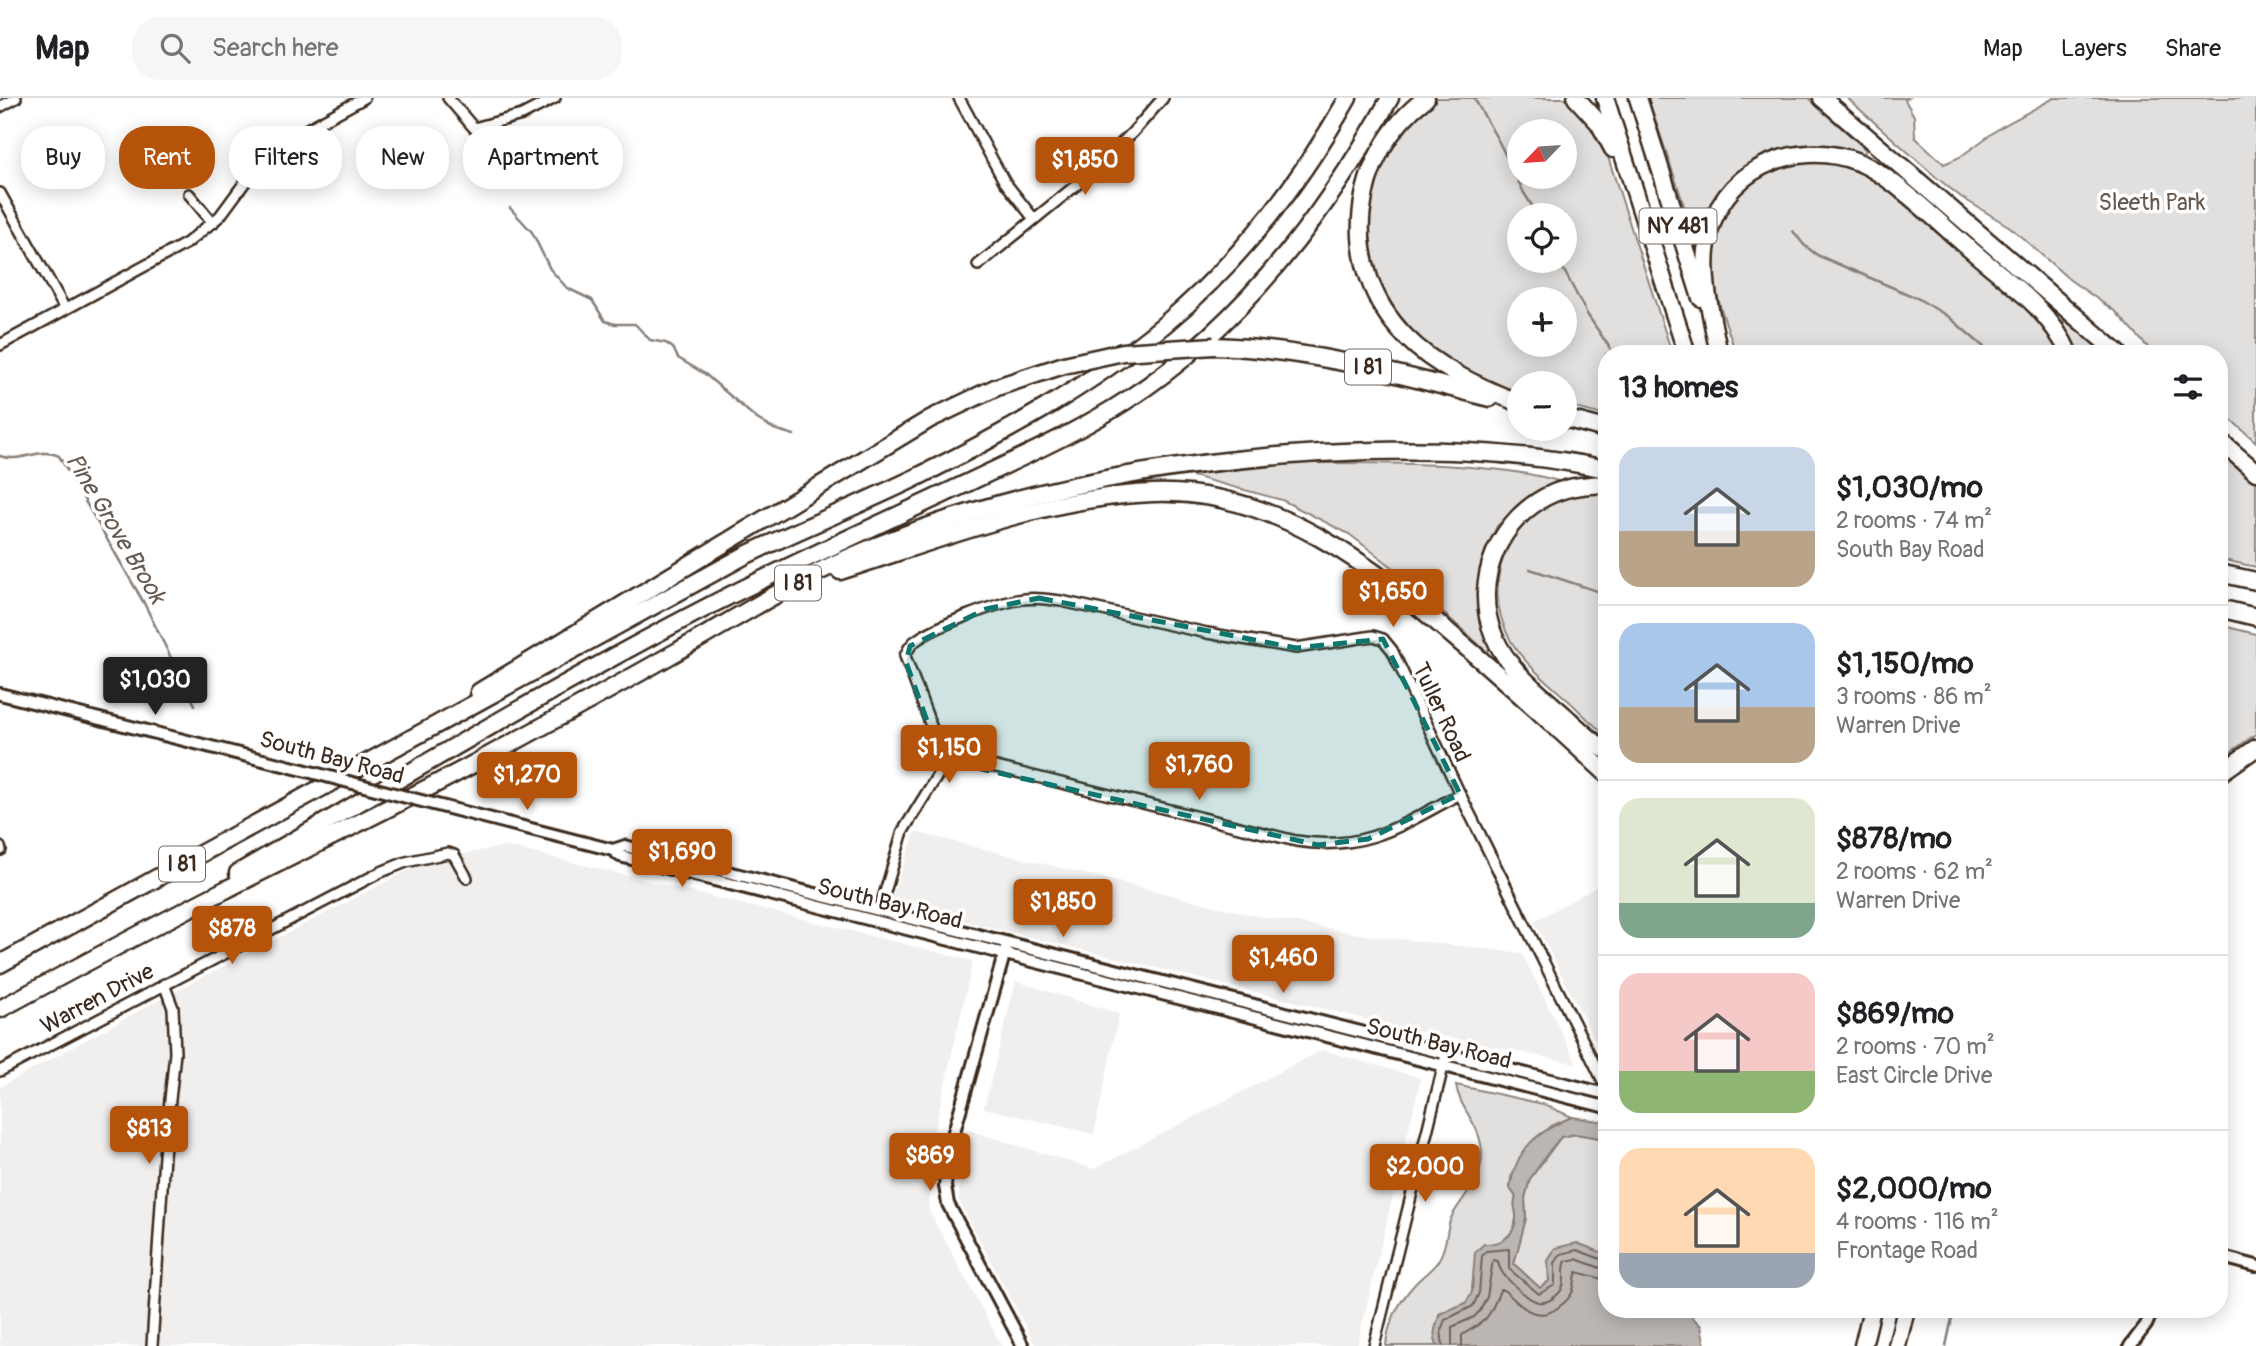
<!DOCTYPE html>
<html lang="en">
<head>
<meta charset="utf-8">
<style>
  body { margin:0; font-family:Pangolin,sans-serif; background:#f6f6f6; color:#202124; height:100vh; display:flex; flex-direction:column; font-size:26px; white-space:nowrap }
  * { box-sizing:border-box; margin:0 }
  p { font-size:23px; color:#757577 }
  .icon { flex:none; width:38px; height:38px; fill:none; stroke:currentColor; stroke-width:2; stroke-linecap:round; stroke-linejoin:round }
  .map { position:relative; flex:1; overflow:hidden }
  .details { position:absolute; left:1598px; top:247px; width:630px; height:973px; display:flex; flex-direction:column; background:#fff; border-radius:28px; box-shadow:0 4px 18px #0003 }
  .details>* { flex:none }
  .banner { position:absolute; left:21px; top:28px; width:665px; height:63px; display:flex; gap:14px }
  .needle { width:46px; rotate:245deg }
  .controls { position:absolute; left:1507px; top:21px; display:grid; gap:14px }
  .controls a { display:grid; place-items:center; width:70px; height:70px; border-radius:50%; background:#fff; box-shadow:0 4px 18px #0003; font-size:35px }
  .price { position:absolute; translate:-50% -60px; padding:0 16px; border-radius:7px; background:#b45309; color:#fff; font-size:23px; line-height:46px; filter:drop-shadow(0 2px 4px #0008) }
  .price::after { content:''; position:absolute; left:50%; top:42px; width:21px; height:16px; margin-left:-10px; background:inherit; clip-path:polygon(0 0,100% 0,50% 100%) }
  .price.selected { background:#222; color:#fff }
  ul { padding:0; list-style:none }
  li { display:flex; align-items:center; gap:21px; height:175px; padding:0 21px }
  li+li { border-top:2px solid #e0e0e0 }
  li span { display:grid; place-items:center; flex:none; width:196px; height:140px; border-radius:21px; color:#555 }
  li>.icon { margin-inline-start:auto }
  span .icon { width:84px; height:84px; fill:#fffc; stroke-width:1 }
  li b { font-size:30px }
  h2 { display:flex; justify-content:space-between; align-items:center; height:84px; padding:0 21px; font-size:30px }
  .pill { padding:0 24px; border-radius:28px; background:#fff; box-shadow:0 4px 18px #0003; font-size:24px; line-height:63px }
  .pill.selected { background:#b45309; color:#fff }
  header { display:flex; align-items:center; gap:42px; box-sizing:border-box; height:98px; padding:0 35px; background:#fff; border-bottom:2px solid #e0e0e0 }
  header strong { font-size:33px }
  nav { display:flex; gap:38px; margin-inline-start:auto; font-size:24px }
  .search { width:490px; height:63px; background:#f6f6f6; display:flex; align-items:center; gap:18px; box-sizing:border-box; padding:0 24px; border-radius:28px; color:#757577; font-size:26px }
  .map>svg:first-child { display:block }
</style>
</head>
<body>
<header>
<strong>Map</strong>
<div class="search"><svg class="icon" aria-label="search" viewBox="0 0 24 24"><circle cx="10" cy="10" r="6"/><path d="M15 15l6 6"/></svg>Search here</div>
<nav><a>Map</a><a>Layers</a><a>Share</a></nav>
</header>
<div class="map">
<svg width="2256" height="1248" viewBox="0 0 2256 1248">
  <rect width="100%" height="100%" fill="#fff"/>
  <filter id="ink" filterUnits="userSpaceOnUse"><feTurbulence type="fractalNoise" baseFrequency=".0143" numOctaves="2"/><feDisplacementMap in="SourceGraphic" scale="14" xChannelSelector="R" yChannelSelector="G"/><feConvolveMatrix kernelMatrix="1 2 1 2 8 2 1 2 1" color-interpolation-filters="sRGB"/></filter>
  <g filter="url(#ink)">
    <g fill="#f1efee">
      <path d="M915,734L1248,816L1365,837L1522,855L1577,966L1394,928L890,805Z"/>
      <path d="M506,748L973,863L932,1043L929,1113L1002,1248H0V989L157,903L428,762Z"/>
      <path d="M1606,784V960L1605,962L1534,823Z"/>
      <path d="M1016,883L1119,916L1094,1036L984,1010Z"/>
      <path d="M1322,952L1421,980L1357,1248H1036L959,1103L961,1049L968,1032L1094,1071Z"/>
    </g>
    <g fill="#e2e0de" stroke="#8e857e" stroke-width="2" fill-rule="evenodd">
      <path d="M1437,0H1564L1590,23L1605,50L1672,255L1606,256V318L1565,307L1564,285H1519V295C1478,281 1435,260 1406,228C1344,160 1362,49 1437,0ZM1519,33H1564V79H1519ZM1519,117H1564V163H1519ZM1519,201H1564V247H1519Z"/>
      <path d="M1648,0H1809L1866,52L1864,56C1812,36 1746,48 1716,99C1708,111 1704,125 1699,139L1695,140Z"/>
      <path d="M1847,0H1908L1905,2L1914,18L1915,39L1944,66L1960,59L2001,29L2054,0H2256V344L2219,311V256L2153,255L2116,214L2070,182L2010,129L1961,99L1937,80Z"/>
      <path d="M1810,59L1853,67L1879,85L2030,212L2043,224L2062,256H1736C1728,229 1715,200 1712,173C1709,134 1731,93 1764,73C1777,65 1796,63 1810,59Z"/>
      <path d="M2064,222L2107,255H2075L2063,230Z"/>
      <path d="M2219,352L2256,384V469L2219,461Z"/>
      <path d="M1286,365C1343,365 1400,364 1457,368C1494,371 1532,374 1568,386L1513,414L1497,428L1485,454L1480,475L1479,491L1490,549L1487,554L1395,471L1349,436L1282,402L1192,378L1194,375Z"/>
      <path d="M1606,393V636C1593,628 1582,615 1570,604C1550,586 1525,567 1511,543C1483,495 1500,430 1550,405C1556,402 1563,397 1569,395C1580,392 1595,394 1606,393Z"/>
      <path d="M2219,527L2256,536V636L2219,662Z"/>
      <path d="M1456,987L1543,1006L1572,1019L1551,1028L1511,1079L1510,1090L1516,1099C1512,1108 1517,1111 1516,1120C1515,1142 1492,1148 1476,1154L1472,1194L1466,1205L1439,1216L1436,1245L1438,1248H1386C1387,1226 1400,1202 1415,1186C1422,1178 1432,1172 1438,1163C1449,1146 1445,1130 1452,1118C1463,1098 1482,1082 1482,1056C1481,1025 1460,1013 1456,987Z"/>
      <path d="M1576,1036L1606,1041V1157L1577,1145L1548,1163L1549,1183L1540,1190L1514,1166L1526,1120L1525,1100L1530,1081L1561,1039Z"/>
    </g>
    <path fill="#bcb6b3" stroke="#887e77" stroke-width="2" d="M1572,1019L1606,1024V1041L1576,1036L1561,1039L1550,1052L1530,1081L1525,1100L1526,1120L1514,1166L1540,1190L1549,1183L1548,1163L1555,1150L1577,1145L1603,1155L1606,1157V1211H1684L1701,1228L1705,1248H1438C1431,1237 1436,1227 1440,1216L1466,1205L1472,1194L1475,1154L1484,1146C1500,1146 1514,1140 1516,1121C1517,1112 1512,1108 1516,1099L1510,1090C1516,1050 1537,1034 1572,1019Z"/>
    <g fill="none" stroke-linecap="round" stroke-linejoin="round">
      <g stroke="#6f625a" stroke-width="2">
        <path d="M1443,1248L1441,1232L1445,1222L1473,1208L1479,1195L1482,1158L1486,1153L1509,1151V1171L1539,1196L1555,1187V1165L1561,1156L1577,1152L1606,1163"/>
        <path d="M1452,1248V1229L1474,1219L1480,1213L1487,1199L1493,1162L1498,1163C1500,1176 1508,1181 1517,1190C1531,1203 1543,1212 1559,1195C1568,1186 1561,1173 1566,1163L1576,1161L1606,1172"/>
        <path d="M1462,1248V1237C1489,1221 1489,1220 1500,1192H1504C1519,1206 1534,1225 1556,1211C1562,1207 1568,1202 1572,1195C1575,1188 1574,1181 1577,1174L1606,1182"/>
      </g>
      <g stroke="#887e77" stroke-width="2.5">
        <path d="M1474,0L1499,44L1524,95L1538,117"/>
        <path d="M510,110L532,134L550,171L567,190L592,202L605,223L615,226H635L650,242L666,245L673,250L678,260L705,276L757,321L774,331L794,337"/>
        <path d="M1793,133L1804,147L1817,157L1917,200L1949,219L1992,256"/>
        <path d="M1559,163L1587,216L1614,256"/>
        <path d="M0,358C21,366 39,348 59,358L144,505L175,568"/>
        <path d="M1530,471L1606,496"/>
        <path d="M179,575L195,607"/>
        <path d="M1946,1248L1954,1211"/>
      </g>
      <defs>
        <g id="minor">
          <path d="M448,0L474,30L522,17L555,0"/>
          <path d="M959,0L1004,83L1034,121"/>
          <path d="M0,9L16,0"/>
          <path d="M0,95L65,211"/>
          <path d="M189,96L213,125"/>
          <path d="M978,167L1090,76L1133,34L1163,0"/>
          <path d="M0,247L187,145L220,118L251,76L282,45L364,0"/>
          <path d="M941,662H968L1296,743C1365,754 1402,727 1460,696"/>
          <path d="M0,749L1,752"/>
          <path d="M880,811L903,733L939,675L941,662L937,644L905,558C908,551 911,545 918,541C939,527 992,507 1017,502C1031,499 1046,501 1061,503L1207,535L1296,550L1373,538L1383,541L1392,552L1460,696L1606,989"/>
          <path d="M0,973L381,774L406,764L448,755L454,757L467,780"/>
          <path d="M152,1248L164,1058L175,955L173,910L164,886"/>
          <path d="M1374,1248L1445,961"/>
        </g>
        <g id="tertiary">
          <path d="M0,596L303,672"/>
          <path d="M433,706L613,752L620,758L1606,1009"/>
          <path d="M613,752L625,748L1606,996"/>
          <path d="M1006,850L948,1055L945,1088L948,1106L1023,1248"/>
          <path d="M2219,1158L2256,1168"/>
          <path d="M2130,1248L2146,1227L2153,1211"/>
        </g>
        <g id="motorway">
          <path d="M1426,0C1350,57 1337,169 1405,238C1435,269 1479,289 1519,305"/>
          <path d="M1576,0L1599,25L1613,51"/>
          <path d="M1605,0L1687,256"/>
          <path d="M1638,0L1701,200"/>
          <path d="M1822,0L2119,256"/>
          <path d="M1214,248C1309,251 1399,276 1490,300"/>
          <path d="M1719,256C1712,220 1701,181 1707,145C1718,73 1794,39 1858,64C1892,77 1942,128 1971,152C2007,183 2050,211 2069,256"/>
          <path d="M1564,320L1606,331"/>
          <path d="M2219,342L2256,374"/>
          <path d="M1606,386C1588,387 1571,388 1554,395C1499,418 1471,484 1494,538C1508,572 1539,595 1565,618C1578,630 1591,643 1606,652"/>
          <path d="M840,473C941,441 1046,399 1153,395C1274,390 1374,469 1460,544C1510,586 1558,631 1606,675"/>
          <path d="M2219,475L2256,483"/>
          <path d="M2219,510L2256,519"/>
          <path d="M479,594L930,321L997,289L1064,267"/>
          <path d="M2219,676L2256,650"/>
          <path d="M238,775C395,684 552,589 713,506C796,464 880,426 963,387C1019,360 1075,336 1127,302C1241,228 1325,118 1390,0"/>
          <path d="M0,866L744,458C800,431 857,408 913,381C1002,337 1089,289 1165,226C1239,164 1301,83 1348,0"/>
          <path d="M0,911C74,871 148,831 223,793C304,752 385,713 464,671C536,632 608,593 678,553C731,523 783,490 839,464C990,395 1155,365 1320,355C1419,350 1509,351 1606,371"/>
          <path d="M1863,1248L1872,1211"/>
          <path d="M1897,1248L1906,1211"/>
        </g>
      </defs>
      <use href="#minor" stroke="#3b2a1e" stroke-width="14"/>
      <use href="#tertiary" stroke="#3b2a1e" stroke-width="16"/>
      <use href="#motorway" stroke="#3b2a1e" stroke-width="21"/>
      <use href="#minor" stroke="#fff" stroke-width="9"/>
      <use href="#tertiary" stroke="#fff" stroke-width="10"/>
      <use href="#motorway" stroke="#fff" stroke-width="16"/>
      <defs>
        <path id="tertiary-bridge" d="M303,672L433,706"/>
        <path id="motorway-bridge" d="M1064,267L1123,254L1214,248"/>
      </defs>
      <use href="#tertiary-bridge" stroke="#3b2a1e" stroke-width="16" stroke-linecap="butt"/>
      <use href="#motorway-bridge" stroke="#3b2a1e" stroke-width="21" stroke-linecap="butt"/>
      <use href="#tertiary-bridge" stroke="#fff" stroke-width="10"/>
      <use href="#motorway-bridge" stroke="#fff" stroke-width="16"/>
    </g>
  </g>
  <path fill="#0f766e" fill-opacity="0.2" stroke="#0f766e" stroke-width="5" stroke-dasharray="14 9" stroke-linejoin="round" d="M1039,500L1296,550L1383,541L1460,696L1368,741L1318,747L941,662L906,564L910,548L986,511Z"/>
  <g text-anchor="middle" stroke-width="7" stroke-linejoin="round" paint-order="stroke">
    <g fill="#fff" stroke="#766a62" stroke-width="2">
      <rect x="1639.5" y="110.5" width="77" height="35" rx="5"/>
      <rect x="1345" y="251.5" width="46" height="35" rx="5"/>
      <rect x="775" y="467.5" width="46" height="35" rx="5"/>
      <rect x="159" y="748.5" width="46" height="35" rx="5"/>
    </g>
    <g font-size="21" font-weight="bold" fill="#3b2a1e">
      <text x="1678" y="135">NY 481</text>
      <text x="1368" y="276">I 81</text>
      <text x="798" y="492">I 81</text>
      <text x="182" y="773">I 81</text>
    </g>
    <g font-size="23" fill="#65584e" stroke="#fff">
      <text x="2152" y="112">Sleeth Park</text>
    </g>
    <g font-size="23" fill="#3b2a1e" stroke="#fff">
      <text transform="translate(1442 614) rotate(65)" y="8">Tuller Road</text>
      <text transform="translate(332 659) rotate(15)" y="8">South Bay Road</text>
      <text transform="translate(890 805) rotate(14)" y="8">South Bay Road</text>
      <text transform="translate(97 900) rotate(-28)" y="8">Warren Drive</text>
      <text transform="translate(1439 945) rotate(14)" y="8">South Bay Road</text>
    </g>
    <g font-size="24" font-style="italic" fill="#685b52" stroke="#fff">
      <text transform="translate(116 430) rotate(59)" y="8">Pine Grove Brook</text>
    </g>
  </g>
</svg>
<div class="controls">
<a><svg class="needle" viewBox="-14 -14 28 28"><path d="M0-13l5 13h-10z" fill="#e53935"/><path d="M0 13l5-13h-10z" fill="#757577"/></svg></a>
<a><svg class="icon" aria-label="locate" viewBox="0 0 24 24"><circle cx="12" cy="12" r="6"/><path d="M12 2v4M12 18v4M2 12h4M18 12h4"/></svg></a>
<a>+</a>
<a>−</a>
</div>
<b class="price" style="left:1085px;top:99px">$1,850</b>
<b class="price" style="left:1393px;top:531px">$1,650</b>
<b class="price selected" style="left:155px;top:619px">$1,030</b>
<b class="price" style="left:949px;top:687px">$1,150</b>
<b class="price" style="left:1199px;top:704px">$1,760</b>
<b class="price" style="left:527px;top:714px">$1,270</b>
<b class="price" style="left:682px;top:791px">$1,690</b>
<b class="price" style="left:1063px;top:841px">$1,850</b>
<b class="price" style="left:232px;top:868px">$878</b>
<b class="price" style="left:1283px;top:897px">$1,460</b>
<b class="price" style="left:149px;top:1068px">$813</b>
<b class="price" style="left:930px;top:1095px">$869</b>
<b class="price" style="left:1425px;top:1106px">$2,000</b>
<div class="banner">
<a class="pill">Buy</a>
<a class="pill selected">Rent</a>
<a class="pill">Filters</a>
<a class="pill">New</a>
<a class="pill">Apartment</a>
</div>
<section class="details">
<h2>13 homes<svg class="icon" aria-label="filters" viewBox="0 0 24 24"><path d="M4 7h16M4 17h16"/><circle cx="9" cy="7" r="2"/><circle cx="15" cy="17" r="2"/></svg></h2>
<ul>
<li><span style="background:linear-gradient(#c9d6e8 60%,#b9a48a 0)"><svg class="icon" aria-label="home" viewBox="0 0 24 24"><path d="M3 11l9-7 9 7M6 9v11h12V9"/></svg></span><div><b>$1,030/mo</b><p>2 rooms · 74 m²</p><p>South Bay Road</p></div></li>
<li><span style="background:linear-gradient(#a9c7e8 60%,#b9a48a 0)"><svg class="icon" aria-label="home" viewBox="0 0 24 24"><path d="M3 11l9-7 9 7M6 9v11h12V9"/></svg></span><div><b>$1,150/mo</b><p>3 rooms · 86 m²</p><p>Warren Drive</p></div></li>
<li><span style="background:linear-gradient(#dfe7d0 75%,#7fa58c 0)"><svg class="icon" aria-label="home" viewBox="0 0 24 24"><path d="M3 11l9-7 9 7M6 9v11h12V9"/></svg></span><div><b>$878/mo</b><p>2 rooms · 62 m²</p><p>Warren Drive</p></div></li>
<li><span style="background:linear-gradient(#f6c9c9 70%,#8fb573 0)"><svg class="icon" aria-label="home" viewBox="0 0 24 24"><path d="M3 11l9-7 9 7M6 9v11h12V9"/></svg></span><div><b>$869/mo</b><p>2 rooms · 70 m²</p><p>East Circle Drive</p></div></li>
<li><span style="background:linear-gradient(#ffd9b3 75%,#9aa5b1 0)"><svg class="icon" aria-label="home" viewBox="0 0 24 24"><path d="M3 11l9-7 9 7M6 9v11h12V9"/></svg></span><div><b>$2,000/mo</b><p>4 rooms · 116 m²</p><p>Frontage Road</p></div></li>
</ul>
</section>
</div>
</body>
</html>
